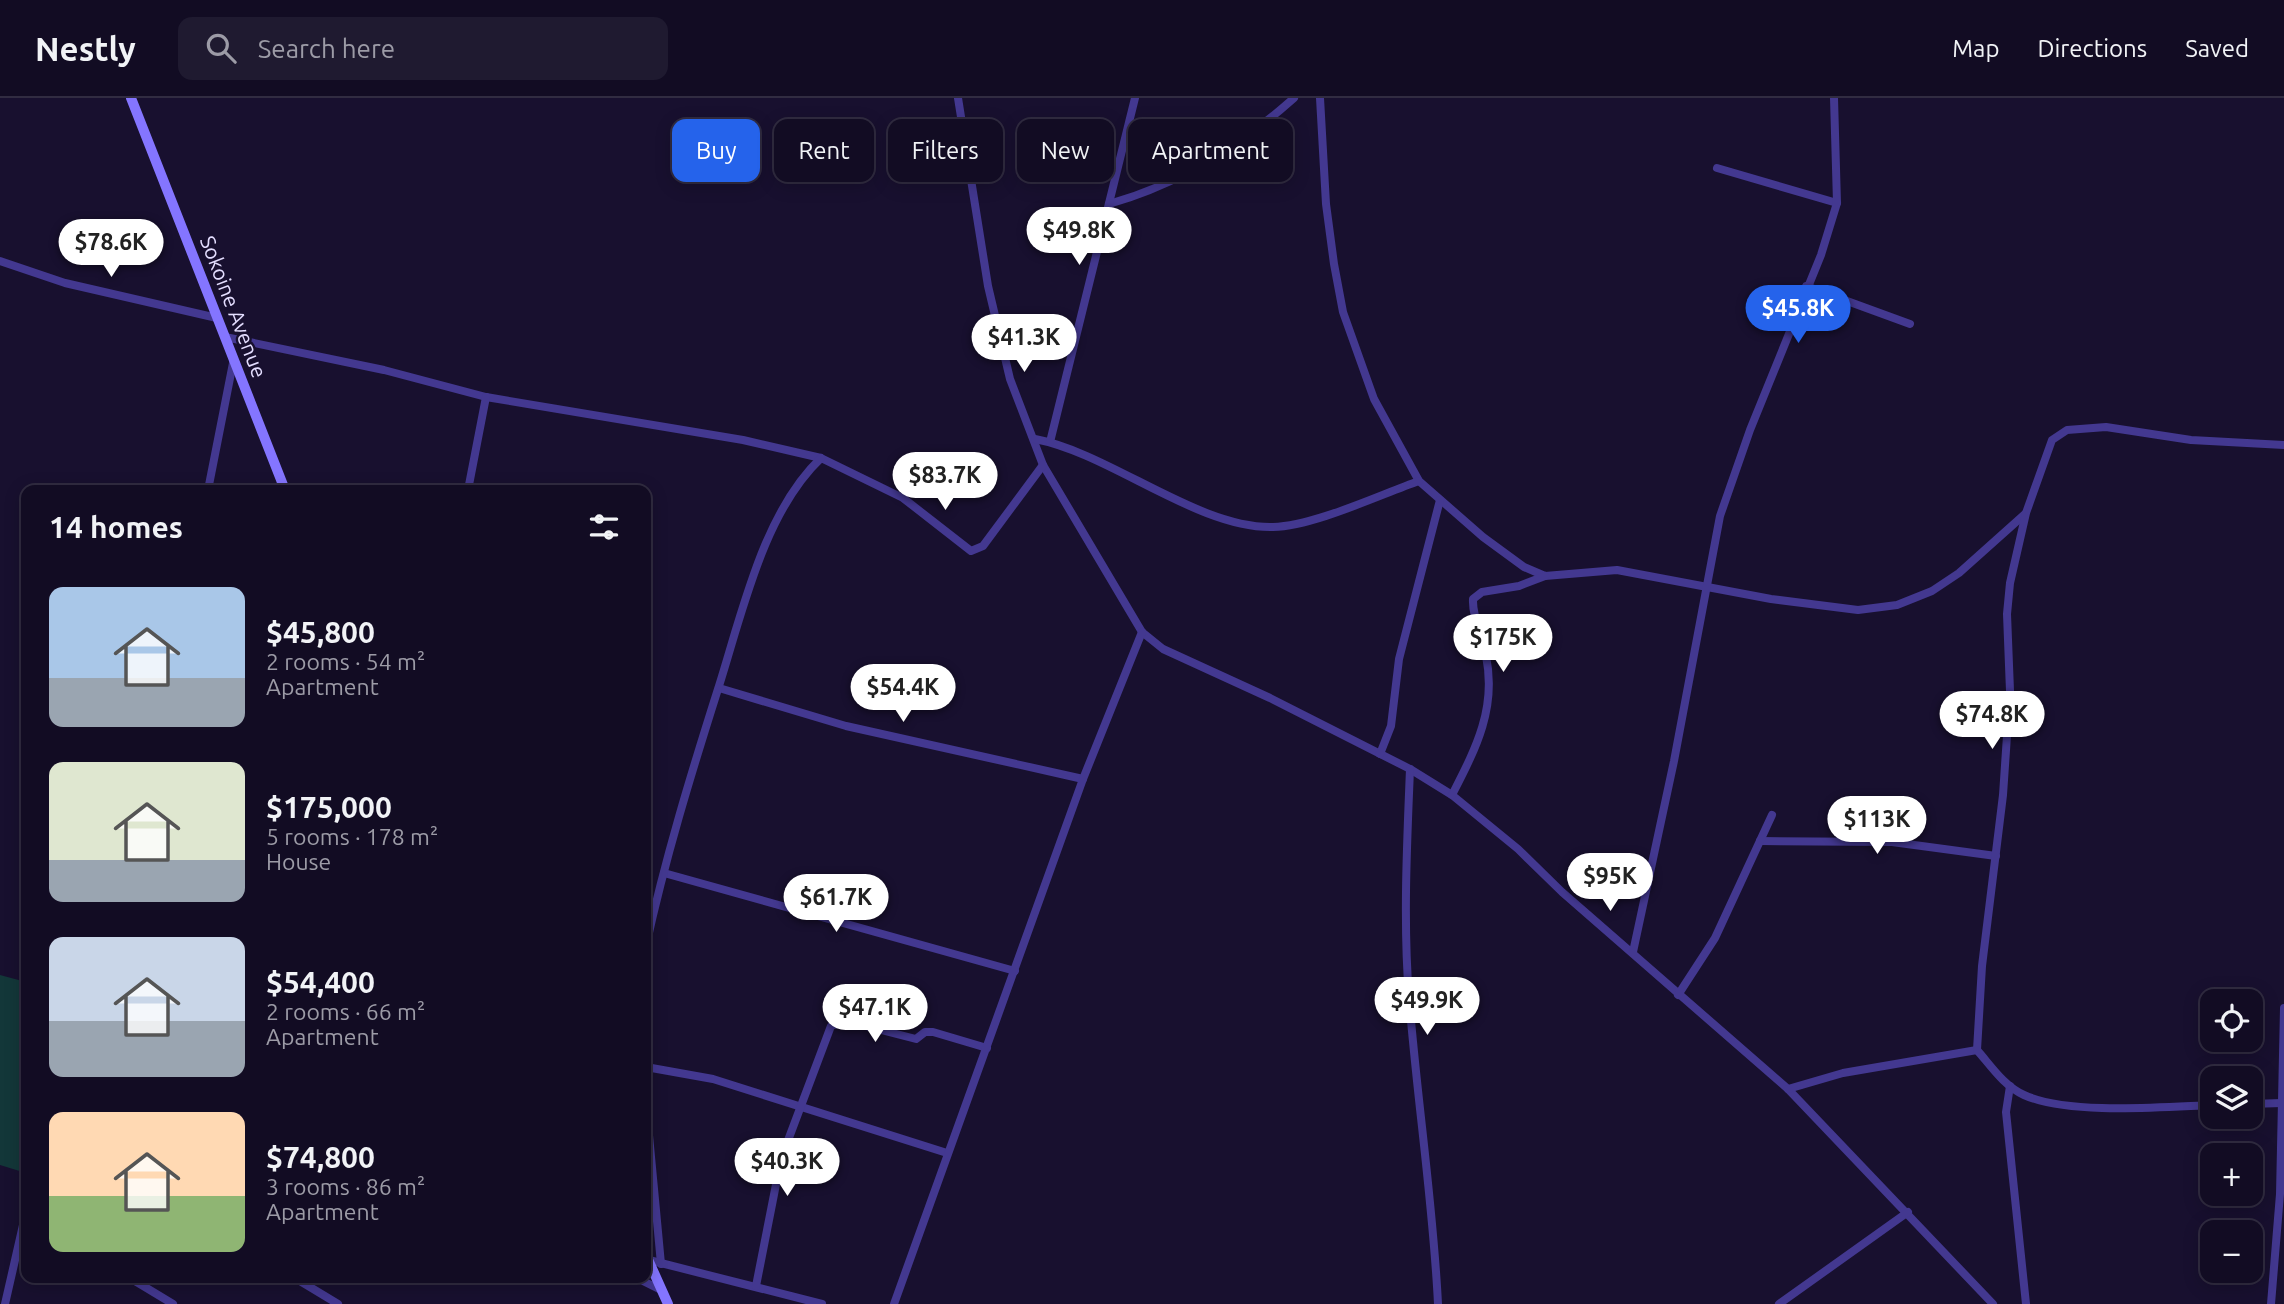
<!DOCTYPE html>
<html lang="en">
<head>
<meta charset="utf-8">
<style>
  body { margin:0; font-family:Ubuntu,sans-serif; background:#1f1a30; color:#f1f3f6; height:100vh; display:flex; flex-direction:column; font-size:26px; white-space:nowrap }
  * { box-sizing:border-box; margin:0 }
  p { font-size:23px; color:#9c9ba6 }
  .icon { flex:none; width:38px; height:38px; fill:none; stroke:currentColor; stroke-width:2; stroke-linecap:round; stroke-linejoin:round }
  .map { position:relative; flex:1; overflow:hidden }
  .details { position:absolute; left:21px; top:387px; width:630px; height:798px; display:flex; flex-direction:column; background:#120c23; border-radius:14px; box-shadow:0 4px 18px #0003,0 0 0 2px #312c41 }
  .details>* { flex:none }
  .hud { position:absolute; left:672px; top:21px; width:665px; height:63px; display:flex; gap:14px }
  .fabs { position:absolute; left:2200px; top:891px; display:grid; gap:14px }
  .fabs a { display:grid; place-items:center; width:63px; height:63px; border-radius:14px; background:#120c23; box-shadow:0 4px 18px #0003,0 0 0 2px #312c41; font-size:35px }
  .price { position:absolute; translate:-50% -60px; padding:0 16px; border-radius:24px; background:#fff; color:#222; font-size:23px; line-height:46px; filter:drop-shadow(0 2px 4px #0008) }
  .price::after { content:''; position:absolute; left:50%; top:42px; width:21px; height:16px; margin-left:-10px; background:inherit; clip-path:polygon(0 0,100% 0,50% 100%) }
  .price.on { background:#2563eb; color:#fff }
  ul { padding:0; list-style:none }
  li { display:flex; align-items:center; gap:21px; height:175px; padding:0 28px }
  li span { display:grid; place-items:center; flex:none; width:196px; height:140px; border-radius:14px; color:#555 }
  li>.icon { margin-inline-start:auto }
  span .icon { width:84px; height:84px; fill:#fffc; stroke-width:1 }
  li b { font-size:30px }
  h2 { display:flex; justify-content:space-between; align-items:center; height:84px; padding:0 28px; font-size:30px }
  .tag { padding:0 24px; border-radius:14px; background:#120c23; box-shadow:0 4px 18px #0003,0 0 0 2px #312c41; font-size:24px; line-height:63px }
  .tag.on { background:#2563eb; color:#fff }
  header { display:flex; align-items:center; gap:42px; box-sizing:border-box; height:98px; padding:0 35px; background:#120c23; border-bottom:2px solid #312c41 }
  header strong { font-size:33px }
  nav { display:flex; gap:38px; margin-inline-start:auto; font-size:24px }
  .search { width:490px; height:63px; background:#1f1a30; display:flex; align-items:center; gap:18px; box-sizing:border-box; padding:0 24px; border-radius:14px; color:#9c9ba6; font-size:26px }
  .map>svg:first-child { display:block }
</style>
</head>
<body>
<header>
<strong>Nestly</strong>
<div class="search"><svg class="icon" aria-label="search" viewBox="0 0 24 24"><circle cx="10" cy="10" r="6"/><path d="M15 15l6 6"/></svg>Search here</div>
<nav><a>Map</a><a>Directions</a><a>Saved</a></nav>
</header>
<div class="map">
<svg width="2284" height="1206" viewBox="0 0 2284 1206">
  <rect width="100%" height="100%" fill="#18102f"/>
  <path fill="#133739" d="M0,877L26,884V1075L0,1067Z"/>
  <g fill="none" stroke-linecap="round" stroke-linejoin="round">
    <g stroke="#433890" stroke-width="8">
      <path d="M958,0L988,188L1010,281L1043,367L1142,534L1163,551L1270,600L1410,671L1452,697L1518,751L1562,794L1788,991L1993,1206"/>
      <path d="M1320,0L1326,106L1334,166L1343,214L1374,301L1419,383L1483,439L1524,469L1545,478L1617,472L1771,501L1858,512L1897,507L1932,493L1959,475L2025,416"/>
      <path d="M1717,70L1837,105"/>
      <path d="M1109,106C1180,86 1239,49 1294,0"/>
      <path d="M0,163L65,185L217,220"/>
      <path d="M1806,188L1910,226"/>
      <path d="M225,239L384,272L486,299L743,342L821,360L903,400L971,453L983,448L1043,367"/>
      <path d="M1035,341C1110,355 1198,431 1273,429C1314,428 1379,397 1419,383"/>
      <path d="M1050,344L1135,0"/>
      <path d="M208,392L233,265"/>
      <path d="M468,392L486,299"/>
      <path d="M719,590L846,628L1083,681"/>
      <path d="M1380,656L1391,628L1399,561L1440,402"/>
      <path d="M1410,671C1407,746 1403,824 1409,899C1417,1002 1433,1103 1438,1206"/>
      <path d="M1452,697C1475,652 1497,611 1486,558C1483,540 1472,519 1473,501L1482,494L1519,488L1545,478"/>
      <path d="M1760,743L1892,744L1996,758"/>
      <path d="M664,775L1015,873"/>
      <path d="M646,848C665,761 691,676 718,591C742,516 763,415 821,360"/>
      <path d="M1633,854L1674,663L1720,418L1750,332L1821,157L1837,105L1834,0"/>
      <path d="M1678,897L1715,840L1772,717"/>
      <path d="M646,969L713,981L947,1055"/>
      <path d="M2010,988L2006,1014L2026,1206"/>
      <path d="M1788,991L1843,975L1977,952"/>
      <path d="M646,1005L661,1166"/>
      <path d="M2250,1006L2282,1005"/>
      <path d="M2212,1007C2162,1009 2068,1017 2024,997C2004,988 1991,968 1977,952L1982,868L2003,697L2010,593L2007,516L2010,485L2026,415L2052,342L2067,332L2106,329L2191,342L2284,347"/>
      <path d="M649,1162L822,1206"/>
      <path d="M130,1180L173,1206"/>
      <path d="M295,1180L338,1206"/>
      <path d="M637,1180L661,1192"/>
      <path d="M756,1188L781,1061L831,928L846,923L916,941L925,934H933L987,950"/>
      <path d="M5,1206L26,1114"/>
      <path d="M894,1206L1083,681L1142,534"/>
      <path d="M1779,1206L1908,1114"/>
      <path d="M2271,1206L2280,1096L2284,910"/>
    </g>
    <g stroke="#8475ff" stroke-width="10">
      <path d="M131,0L285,392"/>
      <path d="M646,1157L668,1206"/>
    </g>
  </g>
  <g text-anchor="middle" stroke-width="5" stroke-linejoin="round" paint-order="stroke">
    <g font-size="21" fill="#e4deff" stroke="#18102f">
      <text transform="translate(233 209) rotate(69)" y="7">Sokoine Avenue</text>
    </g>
  </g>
</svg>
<div class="fabs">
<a><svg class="icon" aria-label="locate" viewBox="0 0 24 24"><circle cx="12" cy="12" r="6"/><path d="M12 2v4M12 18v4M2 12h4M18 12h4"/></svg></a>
<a><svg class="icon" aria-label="layers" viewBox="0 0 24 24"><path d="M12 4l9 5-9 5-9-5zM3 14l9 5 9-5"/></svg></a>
<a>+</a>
<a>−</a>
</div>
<b class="price" style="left:1079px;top:169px">$49.8K</b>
<b class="price" style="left:111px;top:181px">$78.6K</b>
<b class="price on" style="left:1798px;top:247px">$45.8K</b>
<b class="price" style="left:1024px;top:276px">$41.3K</b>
<b class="price" style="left:945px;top:414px">$83.7K</b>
<b class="price" style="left:1503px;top:576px">$175K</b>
<b class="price" style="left:903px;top:626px">$54.4K</b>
<b class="price" style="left:1992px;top:653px">$74.8K</b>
<b class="price" style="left:1877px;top:758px">$113K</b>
<b class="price" style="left:1610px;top:815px">$95K</b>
<b class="price" style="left:836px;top:836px">$61.7K</b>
<b class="price" style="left:1427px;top:939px">$49.9K</b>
<b class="price" style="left:875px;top:946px">$47.1K</b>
<b class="price" style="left:787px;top:1100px">$40.3K</b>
<div class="hud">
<a class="tag on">Buy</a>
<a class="tag">Rent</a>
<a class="tag">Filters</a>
<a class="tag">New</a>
<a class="tag">Apartment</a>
</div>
<section class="details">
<h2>14 homes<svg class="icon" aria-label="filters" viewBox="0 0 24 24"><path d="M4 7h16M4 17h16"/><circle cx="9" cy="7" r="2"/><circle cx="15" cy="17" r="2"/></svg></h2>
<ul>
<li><span style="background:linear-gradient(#a9c7e8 65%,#9aa5b1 0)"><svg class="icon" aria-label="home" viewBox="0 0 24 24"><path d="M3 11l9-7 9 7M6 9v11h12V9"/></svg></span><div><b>$45,800</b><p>2 rooms · 54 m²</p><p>Apartment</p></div></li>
<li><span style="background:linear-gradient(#dfe7d0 70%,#9aa5b1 0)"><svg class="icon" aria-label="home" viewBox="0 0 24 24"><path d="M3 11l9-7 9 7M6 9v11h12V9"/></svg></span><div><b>$175,000</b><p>5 rooms · 178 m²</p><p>House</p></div></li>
<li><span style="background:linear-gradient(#c9d6e8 60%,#9aa5b1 0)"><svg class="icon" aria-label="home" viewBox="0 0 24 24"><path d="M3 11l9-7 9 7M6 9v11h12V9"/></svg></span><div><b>$54,400</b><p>2 rooms · 66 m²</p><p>Apartment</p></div></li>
<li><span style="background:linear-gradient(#ffd9b3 60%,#8fb573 0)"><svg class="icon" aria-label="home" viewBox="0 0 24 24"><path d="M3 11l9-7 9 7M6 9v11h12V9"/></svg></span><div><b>$74,800</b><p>3 rooms · 86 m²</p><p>Apartment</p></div></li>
</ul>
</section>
</div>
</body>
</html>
